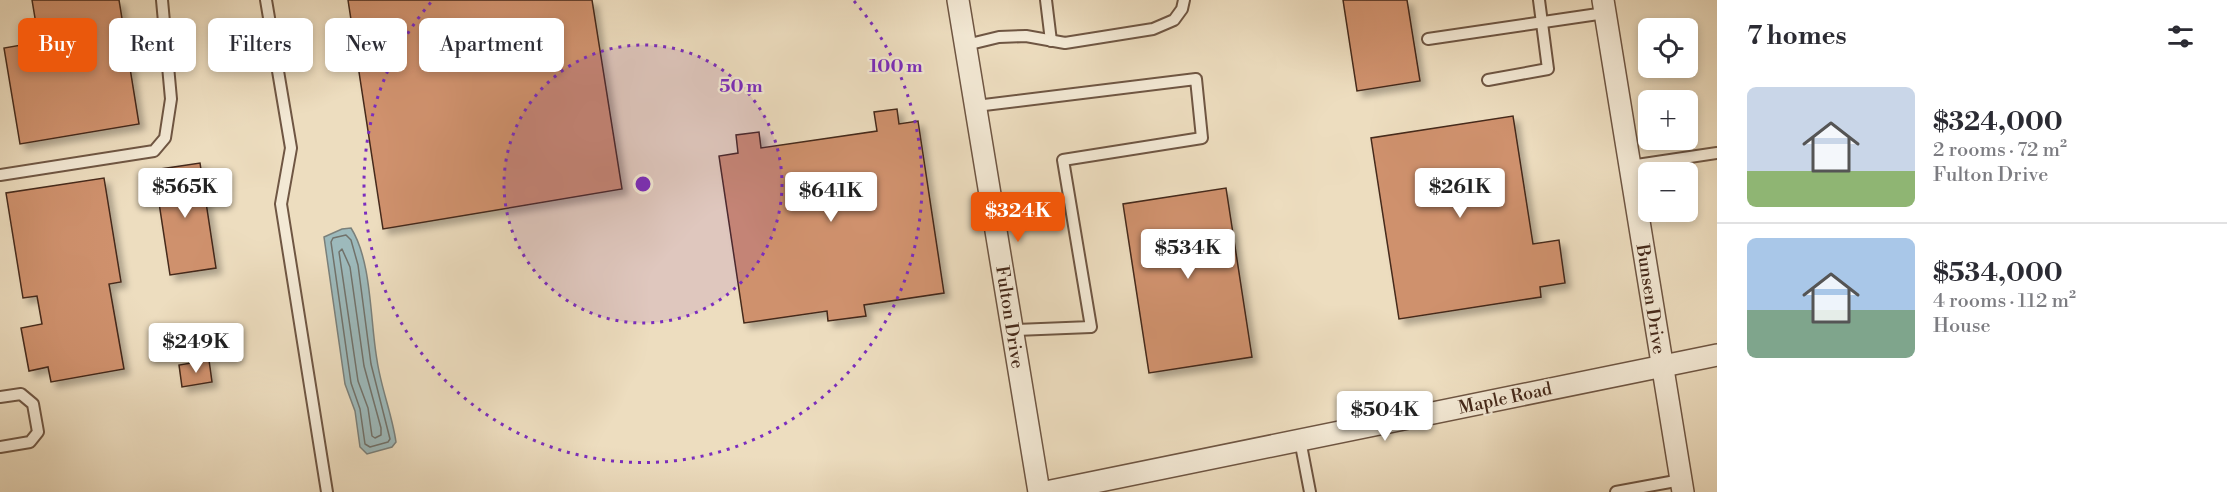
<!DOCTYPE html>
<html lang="en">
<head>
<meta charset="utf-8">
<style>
  body { margin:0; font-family:"Libre Bodoni",serif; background:#f7f7f7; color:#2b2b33; height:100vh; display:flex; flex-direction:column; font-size:22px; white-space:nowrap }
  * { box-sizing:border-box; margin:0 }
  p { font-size:20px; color:#7c7c81 }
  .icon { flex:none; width:33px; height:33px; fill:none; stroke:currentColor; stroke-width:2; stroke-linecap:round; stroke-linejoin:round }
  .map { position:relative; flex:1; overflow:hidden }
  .details { display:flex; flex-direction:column; background:#fff; width:510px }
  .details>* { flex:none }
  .guide { position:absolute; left:18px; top:18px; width:570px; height:54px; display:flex; gap:12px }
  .tools { position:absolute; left:1638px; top:18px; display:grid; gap:12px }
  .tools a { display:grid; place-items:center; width:60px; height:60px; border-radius:9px; background:#fff; box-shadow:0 3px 9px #0003; font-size:30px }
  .price { position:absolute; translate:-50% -51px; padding:0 14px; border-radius:6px; background:#fff; color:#222; font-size:20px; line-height:39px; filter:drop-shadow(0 2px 3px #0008) }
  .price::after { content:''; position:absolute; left:50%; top:36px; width:18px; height:14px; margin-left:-9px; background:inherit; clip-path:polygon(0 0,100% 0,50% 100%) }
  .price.selected { background:#ea580c; color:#fff }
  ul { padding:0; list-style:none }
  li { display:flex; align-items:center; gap:18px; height:150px; padding:0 30px }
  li+li { border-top:2px solid #e1e1e2 }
  li span { display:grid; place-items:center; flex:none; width:168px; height:120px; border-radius:9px; color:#555 }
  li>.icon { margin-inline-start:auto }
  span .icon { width:72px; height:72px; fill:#fffc; stroke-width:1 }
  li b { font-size:26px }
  h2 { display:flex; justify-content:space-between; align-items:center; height:72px; padding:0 30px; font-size:26px }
  .chip { padding:0 21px; border-radius:9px; background:#fff; box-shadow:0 3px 9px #0003; font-size:21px; line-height:54px }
  .chip.selected { background:#ea580c; color:#fff }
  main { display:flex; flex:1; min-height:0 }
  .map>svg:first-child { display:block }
</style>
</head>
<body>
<main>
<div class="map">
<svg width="1717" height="492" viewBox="0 0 1717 492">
  <defs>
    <filter id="shadow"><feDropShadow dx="5.5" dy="5.5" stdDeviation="3" flood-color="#0004"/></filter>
  </defs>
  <rect width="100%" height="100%" fill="#edddbf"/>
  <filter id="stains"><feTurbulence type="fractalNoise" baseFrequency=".00333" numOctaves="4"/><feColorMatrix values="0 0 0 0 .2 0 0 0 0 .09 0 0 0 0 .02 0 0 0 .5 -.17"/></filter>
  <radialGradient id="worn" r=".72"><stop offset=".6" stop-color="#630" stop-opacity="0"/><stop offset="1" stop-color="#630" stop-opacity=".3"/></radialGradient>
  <path fill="#9dbabc" stroke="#7a807b" stroke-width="1.5" d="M351,228C372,261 370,321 377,360C381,388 392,414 396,442L392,447L367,454L360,447L355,411L345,384L324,237L342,229Z"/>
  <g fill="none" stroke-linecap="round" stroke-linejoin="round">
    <g stroke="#71726b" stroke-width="1.5">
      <path d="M346,235L351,240L358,265L371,364L390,439L388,442L370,447L365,444L360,409L351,383L331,242L333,238Z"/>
      <path d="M342,249L350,267L364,366L381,428V435L375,438L372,436L368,408L358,381L339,252Z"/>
    </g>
  </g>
  <g fill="#cf916d" stroke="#45291a" stroke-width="1.5" filter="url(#shadow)">
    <path d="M32,0H119L139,124L20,144L4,48L39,42Z"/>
    <path d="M348,0H592L622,189L383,229Z"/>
    <path d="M1343,0H1407L1420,81L1357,91Z"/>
    <path d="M897,109L899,124L918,121L944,293L864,305L866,316L828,321L827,311L744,323L719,156L738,153L736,135L759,132L761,148L877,131L874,112Z"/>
    <path d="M1513,116L1533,244L1559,240L1565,283L1540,287L1541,297L1399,319L1371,138Z"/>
    <path d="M200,163L216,268L170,275L154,170Z"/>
    <path d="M104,178L121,282L109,284L124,369L51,382L48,367L29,371L21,328L42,324L37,296L23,298L6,193Z"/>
    <path d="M1226,188L1252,357L1149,373L1123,204Z"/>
    <path d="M209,360L212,382L182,387L179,365Z"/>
  </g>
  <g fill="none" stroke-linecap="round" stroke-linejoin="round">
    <defs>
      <g id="service">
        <path d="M266,0L291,148L281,204L327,492"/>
        <path d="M1046,0L1051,41"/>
        <path d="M1428,39L1605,13"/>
        <path d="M966,45L999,37L1026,36L1065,43L1153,29L1174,20L1182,9L1184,0"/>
        <path d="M1488,80L1548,69L1539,0"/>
        <path d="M976,106L1196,79L1202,138L1063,160L1091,327L1013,330"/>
        <path d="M1630,166L1717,153"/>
        <path d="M0,175L154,151L165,138L171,99L162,0"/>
        <path d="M0,397L21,394L33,404L38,432L30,442L0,447"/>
        <path d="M1300,440L1310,492"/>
        <path d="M1616,492L1681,480"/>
      </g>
      <g id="minor">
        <path d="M958,0L1039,492"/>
        <path d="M1603,0L1683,492"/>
        <path d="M1046,492L1717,355"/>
      </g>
    </defs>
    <use href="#service" stroke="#6f5643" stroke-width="14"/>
    <use href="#minor" stroke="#6f5643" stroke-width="24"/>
    <use href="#service" stroke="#f3e9d5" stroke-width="10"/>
    <use href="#minor" stroke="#f3e9d5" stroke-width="21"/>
  </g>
  <circle cx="643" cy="184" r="139" fill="#7b2cbf" fill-opacity=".12"/>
  <g fill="none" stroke="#7b2cbf" stroke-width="3" stroke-dasharray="3 6">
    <circle cx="643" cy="184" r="139"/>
    <path d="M854 1A279 279 0 1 1 432 1"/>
  </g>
  <g text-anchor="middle" stroke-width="4.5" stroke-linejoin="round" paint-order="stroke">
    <g font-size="18" fill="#45291a" stroke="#f3e9d5">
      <text transform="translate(1651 299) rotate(81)" y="6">Bunsen Drive</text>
      <text transform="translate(1010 317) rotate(81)" y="6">Fulton Drive</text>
      <text transform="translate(1505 398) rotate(-12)" y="6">Maple Road</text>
    </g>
  </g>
  <circle cx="643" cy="184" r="9" fill="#7b2cbf" stroke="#f3e9d5" stroke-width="3"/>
  <g font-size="18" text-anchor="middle" font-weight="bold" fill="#7b2cbf" stroke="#f3e9d5" stroke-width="4.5" stroke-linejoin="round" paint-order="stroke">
    <text x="896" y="72">100 m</text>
    <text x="741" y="92">50 m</text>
  </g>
  <rect width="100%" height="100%" filter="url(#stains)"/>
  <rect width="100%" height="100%" fill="url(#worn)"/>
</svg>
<div class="tools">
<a><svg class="icon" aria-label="locate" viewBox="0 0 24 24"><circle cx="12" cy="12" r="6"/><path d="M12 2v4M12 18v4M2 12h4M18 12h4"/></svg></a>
<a>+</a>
<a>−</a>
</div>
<b class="price" style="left:185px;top:219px">$565K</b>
<b class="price" style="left:1460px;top:219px">$261K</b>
<b class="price" style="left:831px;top:223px">$641K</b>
<b class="price selected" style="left:1018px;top:243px">$324K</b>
<b class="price" style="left:1188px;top:280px">$534K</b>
<b class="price" style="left:196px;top:374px">$249K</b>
<b class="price" style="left:1385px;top:442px">$504K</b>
<div class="guide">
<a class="chip selected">Buy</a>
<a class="chip">Rent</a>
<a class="chip">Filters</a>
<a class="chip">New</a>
<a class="chip">Apartment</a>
</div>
</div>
<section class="details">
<h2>7 homes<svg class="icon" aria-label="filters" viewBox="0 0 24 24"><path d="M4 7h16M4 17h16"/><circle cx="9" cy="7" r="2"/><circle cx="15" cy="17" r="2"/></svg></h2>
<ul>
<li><span style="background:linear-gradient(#c9d6e8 70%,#8fb573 0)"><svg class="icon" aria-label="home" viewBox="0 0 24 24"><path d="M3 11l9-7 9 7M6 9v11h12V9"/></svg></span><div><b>$324,000</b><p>2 rooms · 72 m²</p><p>Fulton Drive</p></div></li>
<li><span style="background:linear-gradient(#a9c7e8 60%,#7fa58c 0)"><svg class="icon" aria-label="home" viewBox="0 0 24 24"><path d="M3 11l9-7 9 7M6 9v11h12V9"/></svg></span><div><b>$534,000</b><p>4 rooms · 112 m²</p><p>House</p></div></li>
</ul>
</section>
</main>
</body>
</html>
